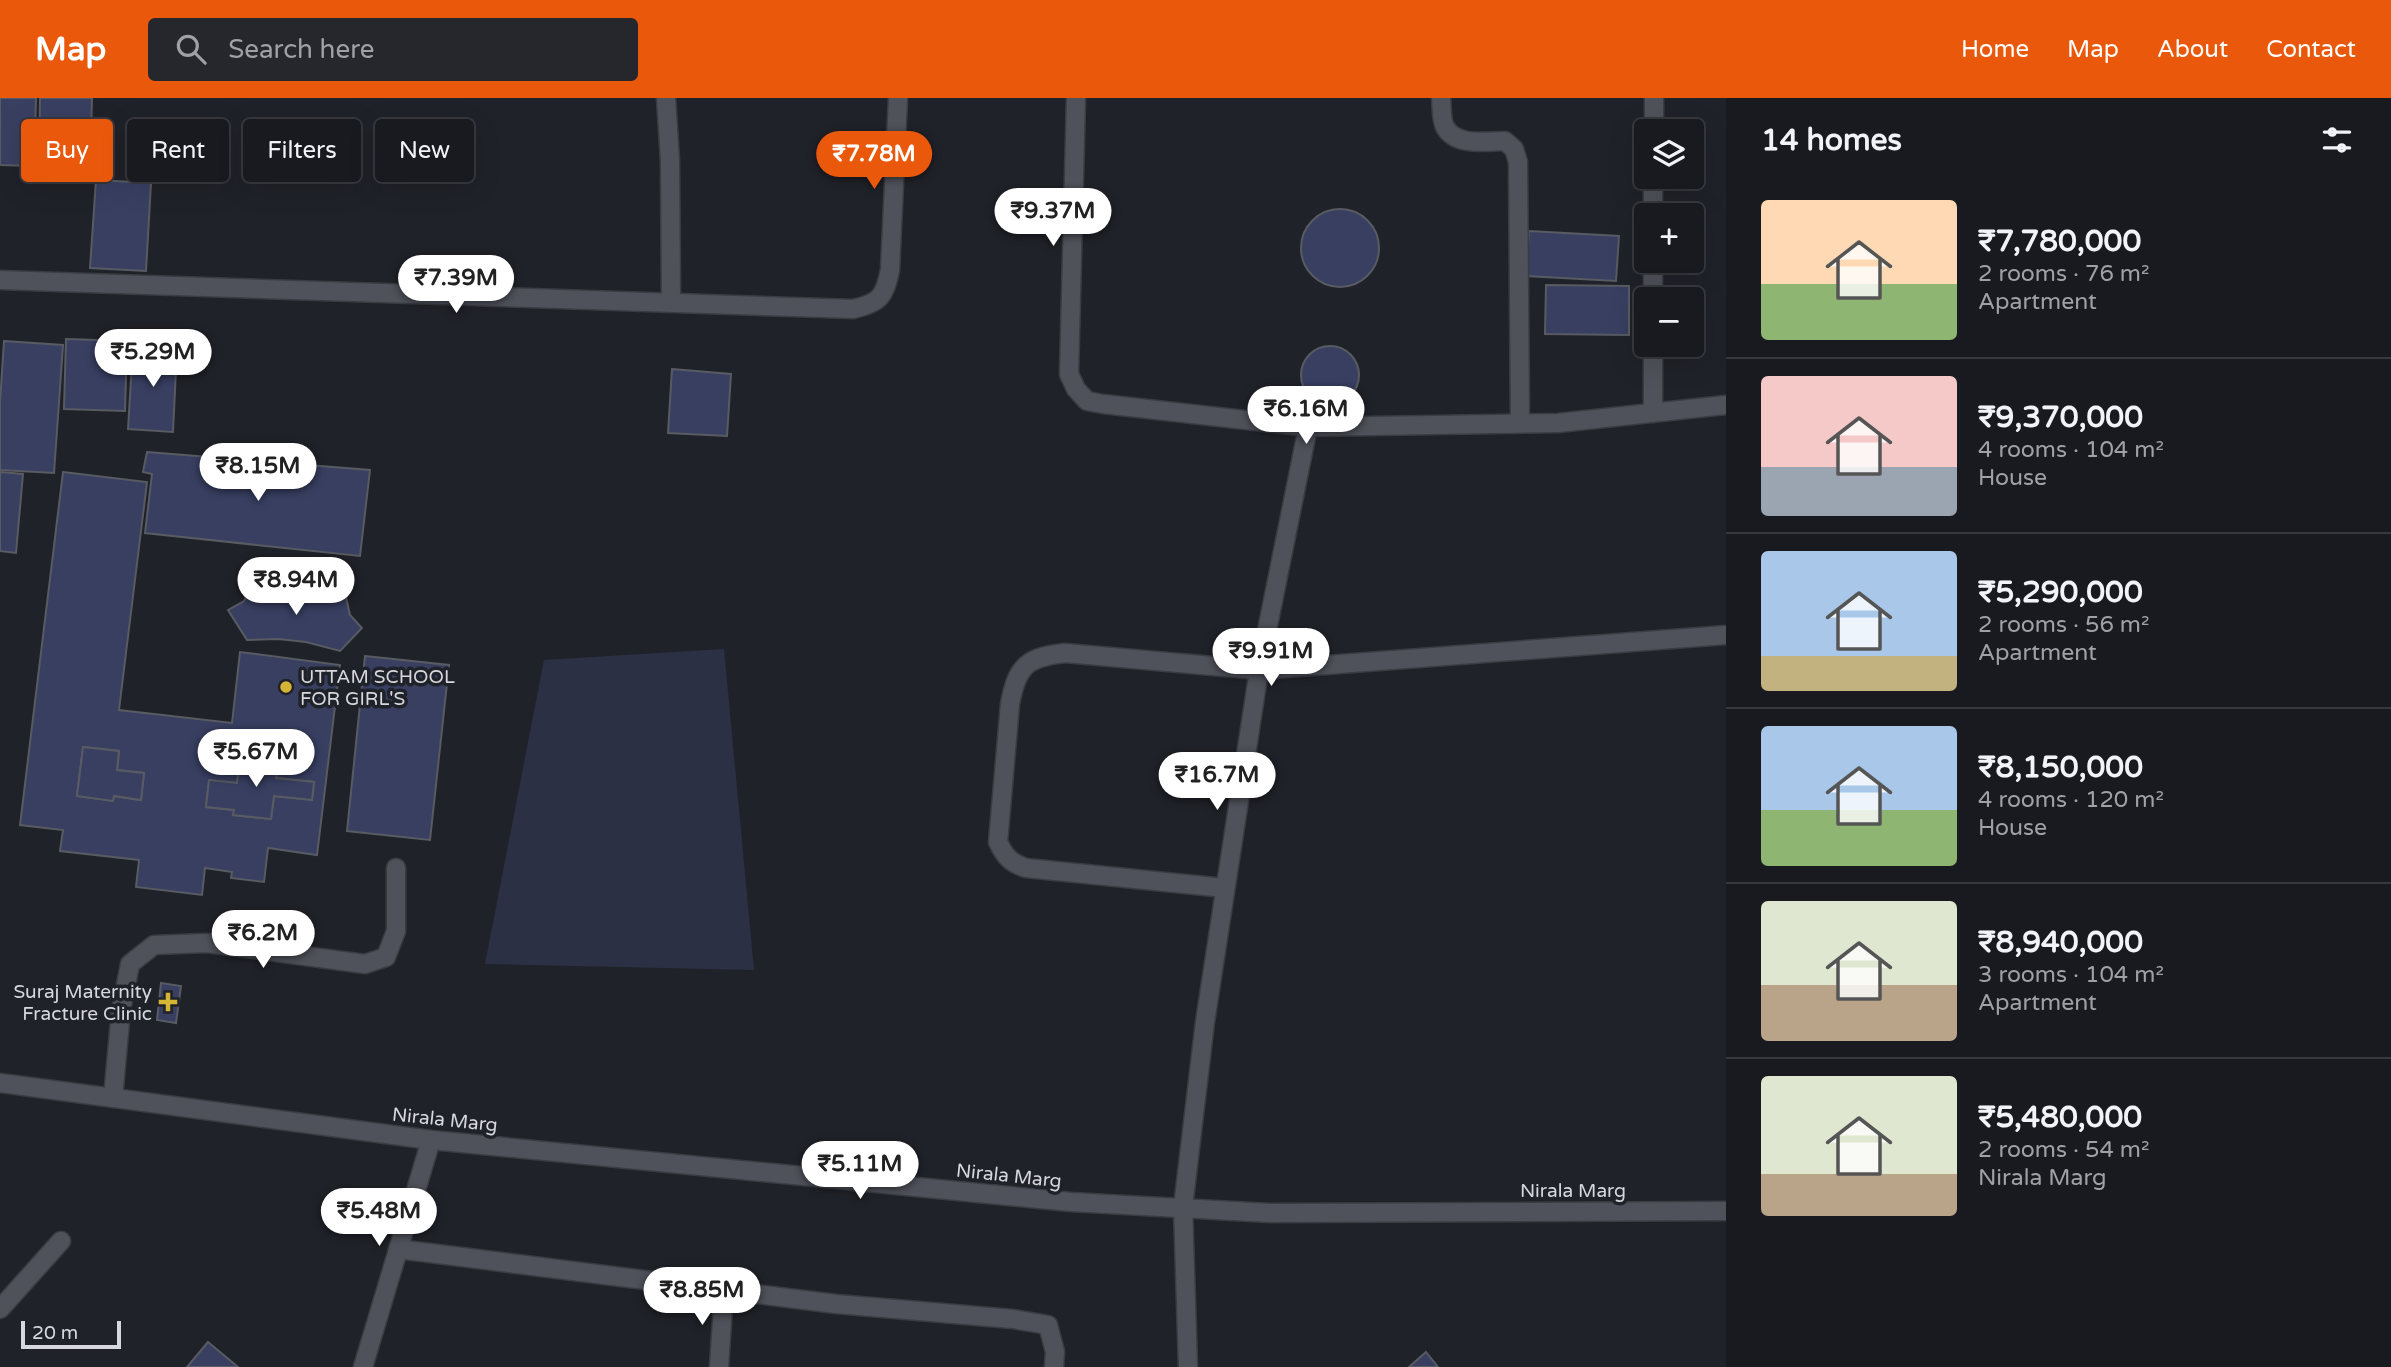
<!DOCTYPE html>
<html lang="en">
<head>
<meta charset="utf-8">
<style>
  body { margin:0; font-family:"Varela Round",sans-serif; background:#25272c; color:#f1f3f6; height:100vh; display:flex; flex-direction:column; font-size:26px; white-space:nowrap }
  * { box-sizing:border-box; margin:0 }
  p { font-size:23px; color:#9fa1a4 }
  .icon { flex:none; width:38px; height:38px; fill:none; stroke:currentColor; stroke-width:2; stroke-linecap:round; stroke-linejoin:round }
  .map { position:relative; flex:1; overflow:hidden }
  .panel { display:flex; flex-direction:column; background:#181a1f; width:665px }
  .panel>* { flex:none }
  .top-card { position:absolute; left:21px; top:21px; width:665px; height:63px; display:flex; gap:14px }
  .buttons { position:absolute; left:1634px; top:21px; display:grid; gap:14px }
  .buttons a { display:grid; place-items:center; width:70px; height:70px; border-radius:7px; background:#181a1f; box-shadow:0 7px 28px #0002,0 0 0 2px #36383d; font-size:35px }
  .scale { position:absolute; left:21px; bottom:18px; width:100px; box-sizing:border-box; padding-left:7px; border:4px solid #d7d8dd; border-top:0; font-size:19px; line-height:24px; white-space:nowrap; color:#d7d8dd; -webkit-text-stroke:5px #202229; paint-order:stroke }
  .price { position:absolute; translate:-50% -60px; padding:0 16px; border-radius:24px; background:#fff; color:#222; font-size:23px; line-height:46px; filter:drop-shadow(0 2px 4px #0008) }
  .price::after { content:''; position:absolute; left:50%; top:42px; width:21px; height:16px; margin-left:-10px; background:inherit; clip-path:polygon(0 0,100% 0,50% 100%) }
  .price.selected { background:#ea580c; color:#fff }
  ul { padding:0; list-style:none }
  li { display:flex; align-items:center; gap:21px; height:175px; padding:0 35px }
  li+li { border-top:2px solid #36383d }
  li span { display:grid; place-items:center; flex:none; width:196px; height:140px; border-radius:7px; color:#555 }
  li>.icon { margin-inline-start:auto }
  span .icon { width:84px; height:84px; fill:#fffc; stroke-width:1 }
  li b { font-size:30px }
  h2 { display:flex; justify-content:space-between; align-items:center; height:84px; padding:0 35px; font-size:30px }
  .tag { padding:0 24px; border-radius:7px; background:#181a1f; box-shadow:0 7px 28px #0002,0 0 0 2px #36383d; font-size:24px; line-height:63px }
  .tag.selected { background:#ea580c; color:#fff }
  header { display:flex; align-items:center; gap:42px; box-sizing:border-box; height:98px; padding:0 35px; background:#ea580c; color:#fff }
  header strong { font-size:33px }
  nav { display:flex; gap:38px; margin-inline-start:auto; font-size:24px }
  .search { width:490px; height:63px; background:#25272c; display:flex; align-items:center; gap:18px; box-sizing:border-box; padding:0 24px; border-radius:7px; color:#9fa1a4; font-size:26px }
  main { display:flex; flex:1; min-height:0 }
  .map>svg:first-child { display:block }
</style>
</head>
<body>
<header>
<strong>Map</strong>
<div class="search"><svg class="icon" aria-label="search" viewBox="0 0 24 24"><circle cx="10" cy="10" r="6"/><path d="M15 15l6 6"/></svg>Search here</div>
<nav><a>Home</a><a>Map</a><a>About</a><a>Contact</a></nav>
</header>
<main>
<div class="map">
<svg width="1726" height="1269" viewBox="0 0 1726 1269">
  <rect width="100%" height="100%" fill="#202229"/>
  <path fill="#2c3044" d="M724,551L754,872L485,866L544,562Z"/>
  <g fill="#383f61" stroke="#595b63" stroke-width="2" fill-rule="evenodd">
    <path d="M0,0H36L34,68L0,67Z"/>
    <path d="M40,0H92L90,72L39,70Z"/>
    <path d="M96,82L151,85L146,173L90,170Z"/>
    <circle cx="1340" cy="150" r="39"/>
    <path d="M1529,133L1619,138L1616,183L1526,178Z"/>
    <path d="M1546,187L1629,188V237L1545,236Z"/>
    <path d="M66,241L127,243L125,313L64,311Z"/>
    <path d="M4,243L63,247L54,375L0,372V304Z"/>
    <circle cx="1330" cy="277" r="29"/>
    <path d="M133,248L177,250L173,334L128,331Z"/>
    <path d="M672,271L731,276L727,338L668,335Z"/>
    <path d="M147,354L370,372L360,458L145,435L152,376L143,374Z"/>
    <path d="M0,374L23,376L16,455L0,453Z"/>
    <path d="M63,374L147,384L119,612L232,625L240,554L340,567L317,757L268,750L264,784L231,780L232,774L205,770L202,797L136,789L139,762L60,753L63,732L20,727ZM83,649L119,653L117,672L144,675L141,702L114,698L113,703L77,698ZM241,658L279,663L276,680L314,684L312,702L274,698L271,721L233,717L234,712L206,709L209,682L237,685Z"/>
    <path d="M254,483L280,492L325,496L345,495L350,517L362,530L340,553L306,544L278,541L247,542L228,512L244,503Z"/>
    <path d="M365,558L449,567L430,742L347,733Z"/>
    <path d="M83,649L119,653L117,672L144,675L141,702L114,698L113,703L77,698Z"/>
    <path d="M241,658L279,663L276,680L314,684L312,702L274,698L271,721L233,717L234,712L206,709L209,682L237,685Z"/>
    <path d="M161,885L181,888L176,925L157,922Z"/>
    <path d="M208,1244L238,1269H187Z"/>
    <path d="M1426,1254L1438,1269H1409Z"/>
  </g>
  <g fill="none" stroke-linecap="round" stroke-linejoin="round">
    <defs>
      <g id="minor">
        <path d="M666,0L670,63L671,204"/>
        <path d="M1076,0L1069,276L1076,291L1087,303L1103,306L1308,329L1558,325L1726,307"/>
        <path d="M1441,0C1442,8 1441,22 1445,29C1456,49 1486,43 1505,43L1514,51L1518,64L1520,325"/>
        <path d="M1654,33V0"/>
        <path d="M1653,117V79"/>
        <path d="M0,182L853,211C880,205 885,198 890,172L898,0"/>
        <path d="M1653,201V163"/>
        <path d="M1653,315V247"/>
        <path d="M1225,790L1026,770C1011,765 1005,759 998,744L1010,606C1017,567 1028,559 1065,555L1259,572L1726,537"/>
        <path d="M113,1000L121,912L130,866L154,847L207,845L365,866L386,859L396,833V770"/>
        <path d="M1183,1109L1205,924L1259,572L1308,329"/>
        <path d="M398,1151L836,1206L1013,1221L1048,1227L1055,1254L1054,1269"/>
        <path d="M0,1211L61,1143"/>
        <path d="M363,1269L431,1042"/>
        <path d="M719,1269L724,1192"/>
      </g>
      <g id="tertiary">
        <path d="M0,985L431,1042L1071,1104L1270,1115L1726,1113"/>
        <path d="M1183,1109L1188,1269"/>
      </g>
    </defs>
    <use href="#minor" stroke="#3b3c43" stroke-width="21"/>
    <use href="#tertiary" stroke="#3b3c43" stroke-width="21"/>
    <use href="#minor" stroke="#50525b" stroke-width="18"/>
    <use href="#tertiary" stroke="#50525b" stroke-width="18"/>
  </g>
  <g fill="#d5b535" stroke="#202229" stroke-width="2.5">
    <circle cx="286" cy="589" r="7"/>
    <path d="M164.5 893.5h7v7h7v7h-7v7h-7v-7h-7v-7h7z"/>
  </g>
  <g text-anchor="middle" stroke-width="7" stroke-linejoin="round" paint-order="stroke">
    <g font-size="19" fill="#d7d8dd" stroke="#202229" text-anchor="start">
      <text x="300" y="585">UTTAM SCHOOL<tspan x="300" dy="22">FOR GIRL'S</tspan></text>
      <text x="152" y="900" text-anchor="end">Suraj Maternity<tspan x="152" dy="22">Fracture Clinic</tspan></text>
    </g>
    <g font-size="19" fill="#d7d8dd" stroke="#202229">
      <text transform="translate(445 1021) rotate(6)" y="7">Nirala Marg</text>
      <text transform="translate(1009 1077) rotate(6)" y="7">Nirala Marg</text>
      <text x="1573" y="1099">Nirala Marg</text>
    </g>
  </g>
</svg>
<div class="buttons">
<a><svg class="icon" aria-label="layers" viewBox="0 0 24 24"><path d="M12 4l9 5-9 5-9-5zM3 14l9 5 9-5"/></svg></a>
<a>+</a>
<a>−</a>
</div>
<div class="scale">20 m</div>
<b class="price selected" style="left:874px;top:93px">₹7.78M</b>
<b class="price" style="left:1053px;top:150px">₹9.37M</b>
<b class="price" style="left:456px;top:217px">₹7.39M</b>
<b class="price" style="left:153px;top:291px">₹5.29M</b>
<b class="price" style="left:1306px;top:348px">₹6.16M</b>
<b class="price" style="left:258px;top:405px">₹8.15M</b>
<b class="price" style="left:296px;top:519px">₹8.94M</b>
<b class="price" style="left:1271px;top:590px">₹9.91M</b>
<b class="price" style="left:256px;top:691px">₹5.67M</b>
<b class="price" style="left:1217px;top:714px">₹16.7M</b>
<b class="price" style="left:263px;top:872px">₹6.2M</b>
<b class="price" style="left:860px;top:1103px">₹5.11M</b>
<b class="price" style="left:379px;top:1150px">₹5.48M</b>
<b class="price" style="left:702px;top:1229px">₹8.85M</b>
<div class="top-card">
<a class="tag selected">Buy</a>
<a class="tag">Rent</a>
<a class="tag">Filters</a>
<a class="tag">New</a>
</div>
</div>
<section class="panel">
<h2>14 homes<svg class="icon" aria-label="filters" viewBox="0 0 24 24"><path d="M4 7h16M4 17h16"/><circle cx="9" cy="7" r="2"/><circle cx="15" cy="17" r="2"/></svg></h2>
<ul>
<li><span style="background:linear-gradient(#ffd9b3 60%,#8fb573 0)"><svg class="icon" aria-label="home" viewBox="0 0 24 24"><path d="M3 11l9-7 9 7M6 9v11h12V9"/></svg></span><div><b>₹7,780,000</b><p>2 rooms · 76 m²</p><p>Apartment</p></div></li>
<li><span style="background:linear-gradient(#f6c9c9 65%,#9aa5b1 0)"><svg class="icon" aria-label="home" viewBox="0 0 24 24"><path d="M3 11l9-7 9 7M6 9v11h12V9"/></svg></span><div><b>₹9,370,000</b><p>4 rooms · 104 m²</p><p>House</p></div></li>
<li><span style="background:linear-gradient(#a9c7e8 75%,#c2b280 0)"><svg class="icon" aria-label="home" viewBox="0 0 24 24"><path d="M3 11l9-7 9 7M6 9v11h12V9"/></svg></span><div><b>₹5,290,000</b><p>2 rooms · 56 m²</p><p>Apartment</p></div></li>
<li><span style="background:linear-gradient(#a9c7e8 60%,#8fb573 0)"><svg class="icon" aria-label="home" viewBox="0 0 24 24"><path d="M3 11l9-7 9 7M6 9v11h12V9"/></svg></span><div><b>₹8,150,000</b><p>4 rooms · 120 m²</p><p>House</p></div></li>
<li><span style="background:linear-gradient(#dfe7d0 60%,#b9a48a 0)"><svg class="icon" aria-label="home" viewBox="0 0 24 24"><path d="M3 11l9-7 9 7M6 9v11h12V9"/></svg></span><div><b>₹8,940,000</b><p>3 rooms · 104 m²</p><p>Apartment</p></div></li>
<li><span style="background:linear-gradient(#dfe7d0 70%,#b9a48a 0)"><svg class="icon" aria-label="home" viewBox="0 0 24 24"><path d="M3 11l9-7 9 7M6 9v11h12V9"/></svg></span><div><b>₹5,480,000</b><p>2 rooms · 54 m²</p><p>Nirala Marg</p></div></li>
</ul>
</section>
</main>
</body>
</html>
